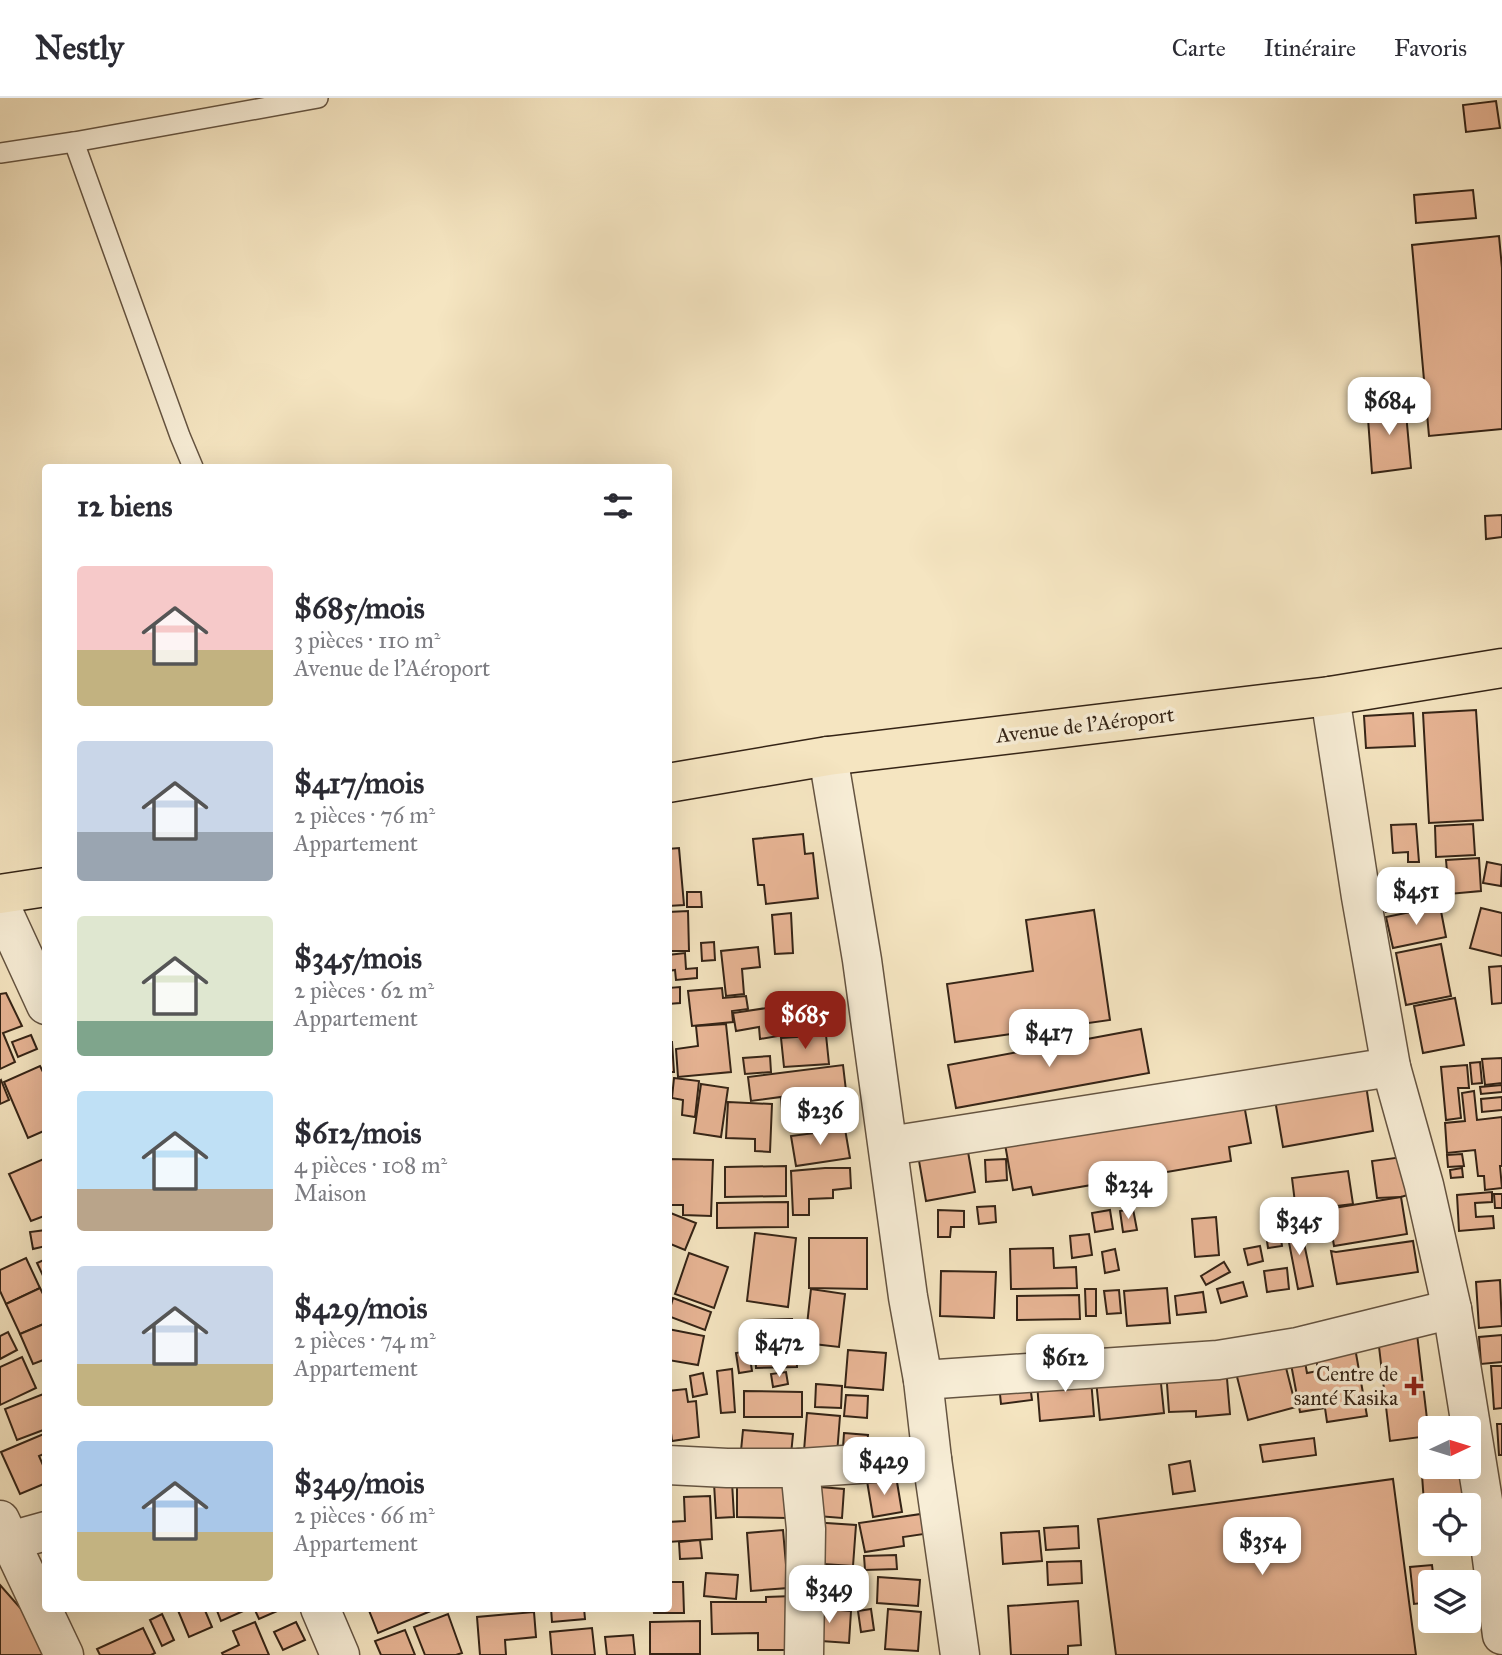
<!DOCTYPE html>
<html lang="fr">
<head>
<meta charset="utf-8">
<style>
  body { margin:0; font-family:"IM FELL Great Primer",serif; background:#f2f2f3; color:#2b2b33; height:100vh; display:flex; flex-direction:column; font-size:26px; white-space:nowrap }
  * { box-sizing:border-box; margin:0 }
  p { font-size:23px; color:#7c7c81 }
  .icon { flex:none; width:38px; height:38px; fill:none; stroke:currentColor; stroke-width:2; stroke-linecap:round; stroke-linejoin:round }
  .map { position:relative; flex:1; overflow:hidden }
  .sheet { position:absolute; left:42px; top:366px; width:630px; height:1148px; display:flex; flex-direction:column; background:#fff; border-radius:7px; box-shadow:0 7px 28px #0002 }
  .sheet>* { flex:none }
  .needle { width:46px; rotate:86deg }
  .tools { position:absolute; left:1418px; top:1318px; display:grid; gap:14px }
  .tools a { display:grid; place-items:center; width:63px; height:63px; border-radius:7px; background:#fff; box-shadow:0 7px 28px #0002; font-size:35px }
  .price { position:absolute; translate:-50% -60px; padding:0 16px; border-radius:14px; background:#fff; color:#222; font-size:23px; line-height:46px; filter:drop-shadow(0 2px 4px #0008) }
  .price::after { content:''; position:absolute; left:50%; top:42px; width:21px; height:16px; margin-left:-10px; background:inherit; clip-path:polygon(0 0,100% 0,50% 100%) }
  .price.on { background:#8f2418; color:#fff }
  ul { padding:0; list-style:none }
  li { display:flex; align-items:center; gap:21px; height:175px; padding:0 35px }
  li span { display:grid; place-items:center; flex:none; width:196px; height:140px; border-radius:7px; color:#555 }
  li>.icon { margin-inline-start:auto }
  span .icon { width:84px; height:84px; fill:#fffc; stroke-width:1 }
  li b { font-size:30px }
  h2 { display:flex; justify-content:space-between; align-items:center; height:84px; padding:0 35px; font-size:30px }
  header { display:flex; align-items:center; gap:42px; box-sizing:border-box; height:98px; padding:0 35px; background:#fff; border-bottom:2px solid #e1e1e2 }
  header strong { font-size:33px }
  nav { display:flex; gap:38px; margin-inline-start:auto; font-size:24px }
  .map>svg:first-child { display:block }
</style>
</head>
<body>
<header>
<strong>Nestly</strong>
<nav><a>Carte</a><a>Itinéraire</a><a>Favoris</a></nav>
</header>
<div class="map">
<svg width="1502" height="1557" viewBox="0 0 1502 1557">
  <rect width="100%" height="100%" fill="#f5e5c1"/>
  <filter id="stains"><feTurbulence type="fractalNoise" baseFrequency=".00286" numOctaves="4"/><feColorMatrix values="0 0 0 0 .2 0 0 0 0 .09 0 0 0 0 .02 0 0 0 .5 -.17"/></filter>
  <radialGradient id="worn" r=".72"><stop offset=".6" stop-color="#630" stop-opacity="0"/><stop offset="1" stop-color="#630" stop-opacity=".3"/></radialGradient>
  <g fill="#e8b595" stroke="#352416" stroke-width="2">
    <path d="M1496,3L1500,30L1466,34L1463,7Z"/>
    <path d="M1473,92L1476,120L1416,125L1414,97Z"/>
    <path d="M1499,138L1502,170V331L1429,338L1412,147Z"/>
    <path d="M1405,304L1411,370L1372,375L1367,307Z"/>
    <path d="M1502,417V439L1486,441L1485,418Z"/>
    <path d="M1476,612L1483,722L1429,725L1423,615Z"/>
    <path d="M1413,615L1415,648L1366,650L1364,618Z"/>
    <path d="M1416,726L1419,764H1408V754L1393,755L1391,727Z"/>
    <path d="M1473,726L1475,757L1436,759L1435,728Z"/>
    <path d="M803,736L805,756L813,755L818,800L766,806L764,787H758L753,741Z"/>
    <path d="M679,750L684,807L668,808V751Z"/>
    <path d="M1479,760L1481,793L1449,796L1446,762Z"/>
    <path d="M1487,764L1502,767L1501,788L1483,785Z"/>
    <path d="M1418,785L1420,810L1386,814L1383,789Z"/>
    <path d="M687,794H701L702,809H687Z"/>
    <path d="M1440,808L1446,839L1393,850L1386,819Z"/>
    <path d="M1481,810L1502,815V858L1470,850Z"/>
    <path d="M1094,812L1110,922L955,944L947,886L1033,873L1026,822Z"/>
    <path d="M688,813L689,853H668V814Z"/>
    <path d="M791,815L793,855L775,856L772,817Z"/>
    <path d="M714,844L715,862L702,863L701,845Z"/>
    <path d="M1441,846L1451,898L1406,907L1396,855Z"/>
    <path d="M758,849L760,869L742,871L744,896L726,898L721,853Z"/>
    <path d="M685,855L686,871L697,870V880L676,882L675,872L668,873V857Z"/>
    <path d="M1502,868V905L1492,906L1489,869Z"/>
    <path d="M668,884L669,890L680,889V905L668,906Z"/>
    <path d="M722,890L723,900L746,898L748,911L732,913L733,924L692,928L688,893Z"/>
    <path d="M6,895L22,928L3,935L15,964L0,971V896Z"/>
    <path d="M1455,900L1464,947L1423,955L1414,908Z"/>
    <path d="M780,908L784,937L760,941L759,929L736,933L733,915Z"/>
    <path d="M726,926L731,974L678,979L676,951L698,948L696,928Z"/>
    <path d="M1141,931L1149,975L956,1010L948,967Z"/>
    <path d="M31,937L37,951L18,959L12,944Z"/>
    <path d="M826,937L829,966L784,969L781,940Z"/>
    <path d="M668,944H672L674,974H668Z"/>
    <path d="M770,958L771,974L745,976L743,960Z"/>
    <path d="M1502,960V985L1485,987L1482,961Z"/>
    <path d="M1480,964L1482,985L1472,986L1470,965Z"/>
    <path d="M843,967L848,1010L797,1017L796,1010L782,1011L781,999L751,1003L748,979Z"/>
    <path d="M1467,967L1469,990H1458L1461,1020L1446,1022L1441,969Z"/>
    <path d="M40,968L46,980V1032L28,1040L4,984Z"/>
    <path d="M1364,974L1373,1033L1283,1049L1273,990Z"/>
    <path d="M674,980L699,983L695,1019L682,1017L683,1002L672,1000Z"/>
    <path d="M1,982L9,1002L0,1006V983Z"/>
    <path d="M701,986L728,990L721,1039L694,1035Z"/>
    <path d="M1502,987V994L1481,996L1480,989Z"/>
    <path d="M1474,993L1477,1022L1502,1019V1068H1500L1502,1090L1485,1092L1484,1078H1478L1475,1052L1447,1055L1445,1025L1465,1023L1462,995Z"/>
    <path d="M1502,999V1012L1482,1014L1481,1001Z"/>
    <path d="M1243,1001L1251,1045L1229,1049L1231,1063L1033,1097L1031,1089L1013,1092L1005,1046Z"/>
    <path d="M728,1004L772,1006L770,1054L755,1053V1041L726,1040Z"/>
    <path d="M845,1031L850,1060L796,1068L791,1038Z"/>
    <path d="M967,1048L975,1094L926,1103L918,1057Z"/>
    <path d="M1462,1056L1464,1068L1448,1069L1447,1057Z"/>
    <path d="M1410,1058L1414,1095L1401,1099L1377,1100L1372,1063Z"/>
    <path d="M46,1060V1122L44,1118L31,1123L9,1076Z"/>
    <path d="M668,1061L713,1062L711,1118L683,1117V1107H668Z"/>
    <path d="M1006,1061L1007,1082L986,1084L985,1062Z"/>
    <path d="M786,1068V1098L725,1099V1069Z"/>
    <path d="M825,1070H850L851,1090L833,1092V1100L809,1101V1117H793L791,1073Z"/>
    <path d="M1462,1070L1463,1079L1451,1080L1450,1072Z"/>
    <path d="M1348,1073L1353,1106L1296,1113L1292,1080Z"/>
    <path d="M1492,1094V1104L1475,1105L1476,1119L1493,1118L1494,1130L1459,1133L1457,1097Z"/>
    <path d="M1494,1096H1502V1110H1495Z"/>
    <path d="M1401,1099L1407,1136L1334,1148L1328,1111Z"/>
    <path d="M788,1104V1129L717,1130V1105Z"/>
    <path d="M995,1108L996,1124L979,1126L977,1109Z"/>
    <path d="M1133,1111L1137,1132L1123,1134L1120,1113Z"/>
    <path d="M938,1112L964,1113V1129H951L950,1139H938Z"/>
    <path d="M1110,1112L1113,1131L1095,1134L1092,1115Z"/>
    <path d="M668,1114L696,1125L685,1152L668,1145Z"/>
    <path d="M1216,1119L1219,1157L1195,1159L1192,1121Z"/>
    <path d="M1300,1126L1313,1188L1298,1191L1286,1129Z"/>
    <path d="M1279,1127L1282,1148L1268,1150L1265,1129Z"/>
    <path d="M46,1132V1148L33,1151L30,1134Z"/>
    <path d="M755,1135L796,1140L788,1209L747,1203Z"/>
    <path d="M1089,1136L1092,1157L1072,1160L1070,1138Z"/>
    <path d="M809,1140H867V1191L809,1190Z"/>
    <path d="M1413,1143L1418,1174L1337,1186L1331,1153L1336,1154Z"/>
    <path d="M1260,1148L1263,1163L1248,1167L1244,1151Z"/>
    <path d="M1053,1150L1054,1170L1076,1169L1077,1190L1011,1191L1010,1151Z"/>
    <path d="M1115,1151L1119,1172L1105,1175L1102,1154Z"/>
    <path d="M689,1155L728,1169L714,1210L675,1196Z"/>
    <path d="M26,1160L40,1190L6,1206L0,1193V1172Z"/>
    <path d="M46,1161V1184L37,1165Z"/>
    <path d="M1224,1164L1230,1174L1206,1187L1201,1178Z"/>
    <path d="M1287,1170L1289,1191L1267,1194L1264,1173Z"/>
    <path d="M941,1173L996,1174L994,1220L940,1218Z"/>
    <path d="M1500,1182L1502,1228L1479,1230L1476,1184Z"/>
    <path d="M1243,1184L1247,1198L1221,1205L1217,1191Z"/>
    <path d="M40,1190L46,1202V1225L20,1236L6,1206Z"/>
    <path d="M1167,1190L1170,1225L1127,1228L1124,1193Z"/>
    <path d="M811,1191L845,1196L839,1249L805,1245Z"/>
    <path d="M1085,1191H1096V1218H1086Z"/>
    <path d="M1119,1192L1121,1215L1107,1216L1104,1193Z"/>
    <path d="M1203,1194L1206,1214L1177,1217L1175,1198Z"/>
    <path d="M1079,1197L1080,1221L1017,1222V1198Z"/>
    <path d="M673,1200L711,1214L705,1232L668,1218Z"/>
    <path d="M792,1221V1246H796L797,1269L756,1270L754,1222Z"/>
    <path d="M46,1225V1261L33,1266L20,1236Z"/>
    <path d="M668,1231L704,1238L698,1267L668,1262Z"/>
    <path d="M8,1234L17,1252L0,1261V1238Z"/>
    <path d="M1417,1236L1429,1338L1390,1343L1378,1240Z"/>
    <path d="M1502,1237V1264L1481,1266L1479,1239Z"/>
    <path d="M1354,1244L1367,1318L1327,1324L1325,1310L1300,1314L1291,1266L1305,1264L1307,1275L1318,1273L1315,1251Z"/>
    <path d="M1281,1250L1296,1309L1248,1322L1233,1263Z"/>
    <path d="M848,1252L886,1255L883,1292L845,1289Z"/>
    <path d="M749,1253L752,1273L739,1275L736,1255Z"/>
    <path d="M1225,1257L1230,1316L1196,1319V1313L1169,1314L1166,1272Z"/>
    <path d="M22,1259L36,1290L0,1307V1269Z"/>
    <path d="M1027,1264L1032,1302L1001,1306L997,1267Z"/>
    <path d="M1159,1266L1164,1315L1100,1322L1095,1272Z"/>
    <path d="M1491,1268H1502V1310L1494,1311Z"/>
    <path d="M1090,1269L1094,1318L1040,1323L1036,1273Z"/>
    <path d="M732,1271L735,1314L721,1315L717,1273Z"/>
    <path d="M786,1274L788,1286L773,1289L771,1276Z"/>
    <path d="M703,1275L707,1296L693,1299L690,1278Z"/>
    <path d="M816,1286L842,1288L841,1310L815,1309Z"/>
    <path d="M686,1291L688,1304L696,1303L699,1339L672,1343L668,1312V1293Z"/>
    <path d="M744,1293L802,1294V1319H744Z"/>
    <path d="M46,1295V1331L17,1342L5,1311Z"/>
    <path d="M846,1297L868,1298L867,1320L844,1318Z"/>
    <path d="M807,1315L840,1318L837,1356L804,1353Z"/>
    <path d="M1497,1326H1502V1357H1499Z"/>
    <path d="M743,1332L793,1336L790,1367L740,1363Z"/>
    <path d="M46,1335V1355L39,1358L46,1374V1385L20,1396L1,1354Z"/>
    <path d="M844,1335L868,1337L864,1381L841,1379Z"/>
    <path d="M1314,1340L1316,1357L1263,1364L1260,1347Z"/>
    <path d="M1190,1363L1195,1393L1173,1396L1169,1367Z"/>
    <path d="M1461,1373L1464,1407H1430V1419H1425L1422,1377Z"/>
    <path d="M896,1378L902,1414L873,1419L867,1383Z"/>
    <path d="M737,1379H787V1420L737,1419Z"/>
    <path d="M1393,1381L1416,1557H1116L1098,1421Z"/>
    <path d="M732,1384L734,1419L716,1420L714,1385Z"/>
    <path d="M807,1388L844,1391L842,1420L805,1417Z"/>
    <path d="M710,1398L712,1441L668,1444V1424L685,1423L684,1399Z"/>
    <path d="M921,1416L924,1436L903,1439L904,1448L865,1454L859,1425Z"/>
    <path d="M811,1424L856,1427L853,1468L808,1465Z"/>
    <path d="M1078,1428L1079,1450L1046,1452L1044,1430Z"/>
    <path d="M783,1432L788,1490L751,1493L747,1435Z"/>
    <path d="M1039,1433L1042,1463L1003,1466L1001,1435Z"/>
    <path d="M700,1442L702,1460L680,1461L679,1444Z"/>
    <path d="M896,1457L897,1471L865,1472L864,1458Z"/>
    <path d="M1081,1463L1082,1485L1048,1487L1047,1464Z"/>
    <path d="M1432,1467L1434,1484H1430V1504L1414,1506L1410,1469Z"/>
    <path d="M804,1473L855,1478L852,1505L802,1501Z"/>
    <path d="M706,1475L738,1477L736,1501L704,1498Z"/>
    <path d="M878,1479L920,1482L918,1508L877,1505Z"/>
    <path d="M668,1484H683L684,1515H654L653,1510H668Z"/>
    <path d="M0,1487L30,1521L45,1556L42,1557H0Z"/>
    <path d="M793,1498V1552H758V1535L712,1536L711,1504H766V1499Z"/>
    <path d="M1078,1503L1081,1547L1068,1548V1557H1011L1008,1508Z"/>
    <path d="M810,1509L851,1513L849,1545L807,1542Z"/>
    <path d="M177,1510H204L212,1529L189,1539Z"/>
    <path d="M216,1510H250L221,1523Z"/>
    <path d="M254,1510H284L259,1521Z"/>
    <path d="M368,1510H438L378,1535Z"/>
    <path d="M551,1510H584L585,1521L552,1524Z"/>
    <path d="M871,1511L874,1532L861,1534L858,1513Z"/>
    <path d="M888,1511L921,1514L918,1553L885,1551Z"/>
    <path d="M534,1514L536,1539L505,1542L506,1557H480L477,1519Z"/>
    <path d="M162,1516L174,1542L162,1548L150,1522Z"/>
    <path d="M448,1516L462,1555L456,1557H425L414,1529Z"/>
    <path d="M700,1523V1556H650V1524Z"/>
    <path d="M255,1524L269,1557H223L222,1555L239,1547L233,1533Z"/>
    <path d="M296,1524L305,1542L283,1552L274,1534Z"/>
    <path d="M143,1530L155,1555L151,1557H100L97,1551Z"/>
    <path d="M592,1530L595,1557H552L550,1534Z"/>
    <path d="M405,1532L415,1557H381L375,1543Z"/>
    <path d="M633,1537L635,1557H607L605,1539Z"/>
  </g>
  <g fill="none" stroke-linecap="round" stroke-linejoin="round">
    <defs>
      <g id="lane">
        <path d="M74,44L180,338L193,369"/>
        <path d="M0,55L74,44L318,0"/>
      </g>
      <g id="street">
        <path d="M1330,598L1361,799L1391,969L1424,1087L1452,1211L1490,1446L1502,1537"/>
        <path d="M828,658L862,862L908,1199L923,1282L932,1361L960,1557"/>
        <path d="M0,807L46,907"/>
        <path d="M889,1048L1391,969"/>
        <path d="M923,1282L1218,1262L1298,1249L1452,1211"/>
        <path d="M668,1367L727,1370H800L932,1361"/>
        <path d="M800,1370L806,1431L804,1557"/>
        <path d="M0,1422L64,1557"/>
        <path d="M0,1447L10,1443L46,1433"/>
        <path d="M320,1510L340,1557"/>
      </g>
      <g id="highway">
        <path d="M668,685L828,658L1330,598L1502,570"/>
        <path d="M0,796L46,789"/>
      </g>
    </defs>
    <use href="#lane" stroke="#655441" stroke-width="22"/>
    <use href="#street" stroke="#655441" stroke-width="41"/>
    <use href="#highway" stroke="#352416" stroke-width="41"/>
    <use href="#lane" stroke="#f8eed7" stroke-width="19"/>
    <use href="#street" stroke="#f8eed7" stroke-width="38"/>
    <use href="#highway" stroke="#f5e5c1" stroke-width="38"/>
  </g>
  <path fill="#8f2418" stroke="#f8eed7" stroke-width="2.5" d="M1410.5 1277.5h7v7h7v7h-7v7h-7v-7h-7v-7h7z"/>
  <g text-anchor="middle" stroke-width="7" stroke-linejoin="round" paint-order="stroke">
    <g font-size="21" fill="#352416" stroke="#f8eed7">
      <text transform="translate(1085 627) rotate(-7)" y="7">Avenue de l'Aéroport</text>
    </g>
    <g font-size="21" fill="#352416" stroke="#f8eed7" text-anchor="end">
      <text x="1398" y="1283">Centre de<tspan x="1398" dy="24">santé Kasika</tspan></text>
    </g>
  </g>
  <rect width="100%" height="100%" filter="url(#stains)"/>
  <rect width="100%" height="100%" fill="url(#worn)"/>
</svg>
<div class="tools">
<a><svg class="needle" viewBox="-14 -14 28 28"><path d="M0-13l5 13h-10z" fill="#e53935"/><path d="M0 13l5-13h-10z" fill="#7c7c81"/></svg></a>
<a><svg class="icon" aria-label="locate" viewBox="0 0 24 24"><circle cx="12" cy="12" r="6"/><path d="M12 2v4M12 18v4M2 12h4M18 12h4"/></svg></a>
<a><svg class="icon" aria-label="layers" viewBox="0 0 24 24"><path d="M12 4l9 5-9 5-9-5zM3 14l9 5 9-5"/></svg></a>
</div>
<b class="price" style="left:1389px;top:339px">$684</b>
<b class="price" style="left:1416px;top:829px">$451</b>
<b class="price on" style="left:805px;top:953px">$685</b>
<b class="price" style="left:1049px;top:971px">$417</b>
<b class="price" style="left:820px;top:1049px">$236</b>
<b class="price" style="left:1128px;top:1123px">$234</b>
<b class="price" style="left:1299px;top:1159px">$345</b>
<b class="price" style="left:779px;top:1281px">$472</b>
<b class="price" style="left:1065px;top:1296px">$612</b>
<b class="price" style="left:884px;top:1399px">$429</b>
<b class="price" style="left:1262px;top:1479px">$354</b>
<b class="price" style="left:829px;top:1527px">$349</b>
<section class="sheet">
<h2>12 biens<svg class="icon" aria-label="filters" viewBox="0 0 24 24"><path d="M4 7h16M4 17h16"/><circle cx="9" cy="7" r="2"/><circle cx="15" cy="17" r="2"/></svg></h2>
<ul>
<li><span style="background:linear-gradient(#f6c9c9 60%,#c2b280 0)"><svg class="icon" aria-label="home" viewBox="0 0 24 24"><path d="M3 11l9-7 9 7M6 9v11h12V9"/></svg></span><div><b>$685/mois</b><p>3 pièces · 110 m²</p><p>Avenue de l'Aéroport</p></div></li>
<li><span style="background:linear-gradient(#c9d6e8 65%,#9aa5b1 0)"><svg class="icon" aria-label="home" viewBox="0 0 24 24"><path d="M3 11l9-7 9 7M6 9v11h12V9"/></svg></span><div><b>$417/mois</b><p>2 pièces · 76 m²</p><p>Appartement</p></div></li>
<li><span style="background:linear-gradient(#dfe7d0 75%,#7fa58c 0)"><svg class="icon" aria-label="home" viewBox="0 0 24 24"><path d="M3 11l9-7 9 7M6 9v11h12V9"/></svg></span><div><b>$345/mois</b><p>2 pièces · 62 m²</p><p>Appartement</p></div></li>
<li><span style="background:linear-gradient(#bfe0f5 70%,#b9a48a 0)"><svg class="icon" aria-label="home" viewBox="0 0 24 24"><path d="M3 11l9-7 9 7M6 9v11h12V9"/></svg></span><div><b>$612/mois</b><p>4 pièces · 108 m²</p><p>Maison</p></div></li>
<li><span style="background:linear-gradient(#c9d6e8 70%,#c2b280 0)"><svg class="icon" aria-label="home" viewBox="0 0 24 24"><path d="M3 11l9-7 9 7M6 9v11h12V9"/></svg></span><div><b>$429/mois</b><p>2 pièces · 74 m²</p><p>Appartement</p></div></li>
<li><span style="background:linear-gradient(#a9c7e8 65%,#c2b280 0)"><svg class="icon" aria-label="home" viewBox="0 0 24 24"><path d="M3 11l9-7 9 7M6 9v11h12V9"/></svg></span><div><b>$349/mois</b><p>2 pièces · 66 m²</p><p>Appartement</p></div></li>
</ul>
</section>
</div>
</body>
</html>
